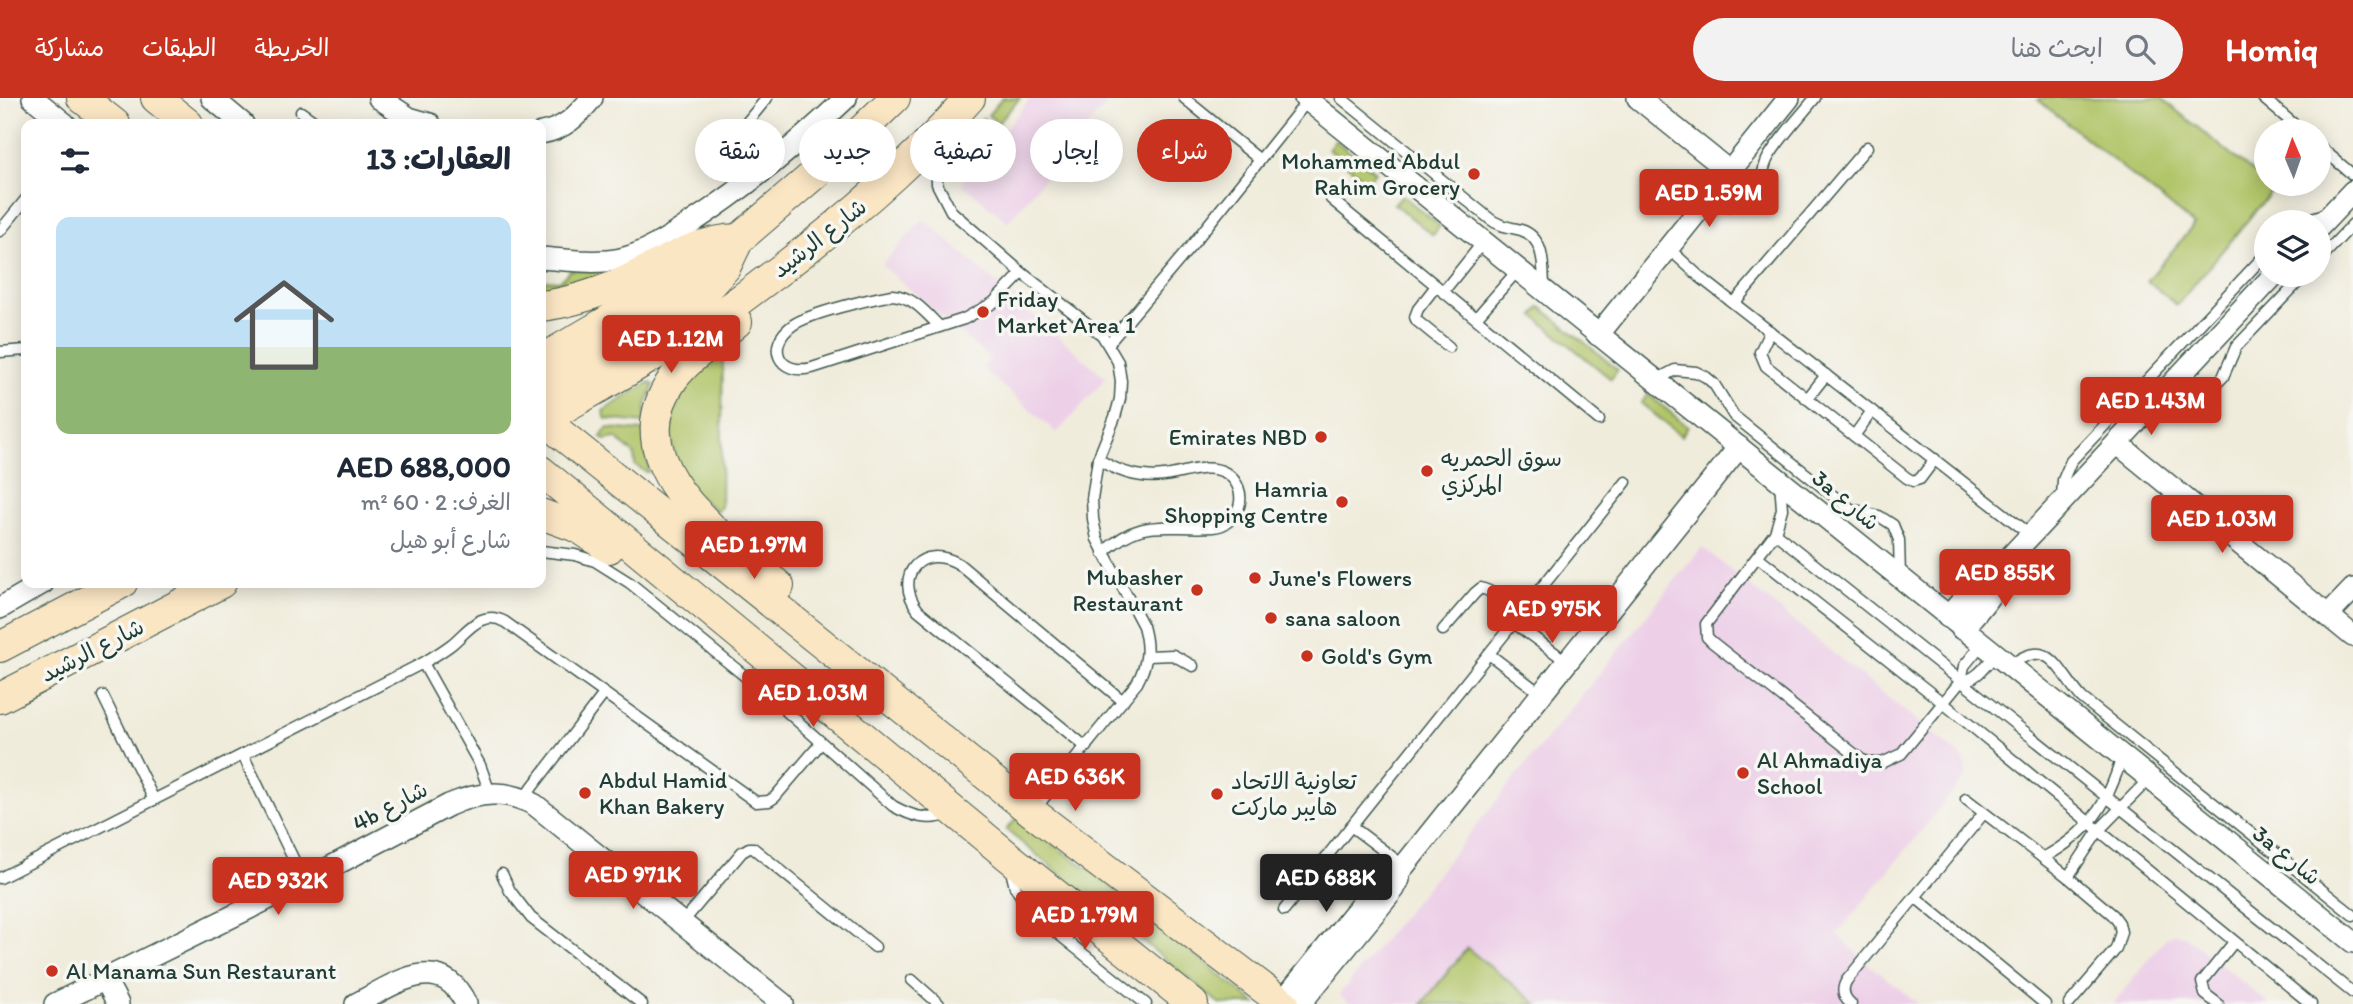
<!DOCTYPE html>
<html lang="ar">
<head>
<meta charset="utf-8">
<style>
  body { margin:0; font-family:Itim,"Playpen Sans Arabic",sans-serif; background:#f2f2f3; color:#1f2937; direction:rtl; height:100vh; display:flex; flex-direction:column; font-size:26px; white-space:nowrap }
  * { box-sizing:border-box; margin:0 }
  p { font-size:23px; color:#747a83 }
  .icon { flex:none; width:38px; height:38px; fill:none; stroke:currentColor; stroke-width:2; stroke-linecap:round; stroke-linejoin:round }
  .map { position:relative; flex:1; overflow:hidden; direction:ltr }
  .sheet { position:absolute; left:21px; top:21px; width:525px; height:469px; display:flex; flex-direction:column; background:#fff; border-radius:14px; box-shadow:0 4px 18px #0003; direction:rtl }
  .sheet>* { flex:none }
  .top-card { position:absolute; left:567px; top:21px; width:665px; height:63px; direction:rtl; display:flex; gap:14px }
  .needle { width:46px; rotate:358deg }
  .fabs { position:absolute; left:2254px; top:21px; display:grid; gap:14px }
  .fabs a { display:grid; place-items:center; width:77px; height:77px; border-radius:50%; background:#fff; box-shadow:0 4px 18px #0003; font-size:35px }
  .price { position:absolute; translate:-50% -60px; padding:0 16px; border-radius:7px; background:#c8321e; color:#fff; font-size:23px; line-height:46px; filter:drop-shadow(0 2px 4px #0008) }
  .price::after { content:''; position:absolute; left:50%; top:42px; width:21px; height:16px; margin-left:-10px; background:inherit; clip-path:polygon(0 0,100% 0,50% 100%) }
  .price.on { background:#222; color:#fff }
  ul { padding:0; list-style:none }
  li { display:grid; align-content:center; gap:14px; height:371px; padding:0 35px }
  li+li { border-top:2px solid #e0e1e3 }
  li span { display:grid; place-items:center; height:217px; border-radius:14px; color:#555 }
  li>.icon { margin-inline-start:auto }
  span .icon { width:126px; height:126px; fill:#fffc; stroke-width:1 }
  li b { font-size:30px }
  h2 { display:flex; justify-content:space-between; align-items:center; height:84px; padding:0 35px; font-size:30px }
  .pill { padding:0 24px; border-radius:32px; background:#fff; box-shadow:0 4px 18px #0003; font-size:24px; line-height:63px }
  .pill.on { background:#c8321e; color:#fff }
  header { display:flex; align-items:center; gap:42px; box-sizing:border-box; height:98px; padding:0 35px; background:#c8321e; color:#fff }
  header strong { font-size:33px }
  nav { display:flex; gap:38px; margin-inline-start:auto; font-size:24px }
  .search { width:490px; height:63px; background:#f2f2f3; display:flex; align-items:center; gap:18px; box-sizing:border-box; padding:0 24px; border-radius:38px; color:#747a83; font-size:26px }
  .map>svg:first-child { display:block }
</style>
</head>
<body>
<header>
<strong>Homiq</strong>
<div class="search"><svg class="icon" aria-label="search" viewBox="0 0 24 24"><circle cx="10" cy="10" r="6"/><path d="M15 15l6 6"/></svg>ابحث هنا</div>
<nav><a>الخريطة</a><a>الطبقات</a><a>مشاركة</a></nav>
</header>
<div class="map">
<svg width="2353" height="906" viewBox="0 0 2353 906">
  <rect width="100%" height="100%" fill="#f6f6f2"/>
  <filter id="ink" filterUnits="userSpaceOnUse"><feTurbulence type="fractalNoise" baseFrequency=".0143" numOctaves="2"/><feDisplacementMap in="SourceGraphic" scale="14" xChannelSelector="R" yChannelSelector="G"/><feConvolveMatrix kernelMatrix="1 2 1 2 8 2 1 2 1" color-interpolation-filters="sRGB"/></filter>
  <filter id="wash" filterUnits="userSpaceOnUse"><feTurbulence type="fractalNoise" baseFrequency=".00686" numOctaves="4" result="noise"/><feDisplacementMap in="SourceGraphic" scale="28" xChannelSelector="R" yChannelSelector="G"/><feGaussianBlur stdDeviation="1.57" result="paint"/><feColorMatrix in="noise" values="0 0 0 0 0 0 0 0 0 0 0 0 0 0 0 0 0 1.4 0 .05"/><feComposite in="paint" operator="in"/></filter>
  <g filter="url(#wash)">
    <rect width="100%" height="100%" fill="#f0ecdb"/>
    <g fill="#edd0e8">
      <path d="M1031,0H1111L1008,124L961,85Z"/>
      <path d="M923,121L1106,280L1057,335L982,270L990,261L882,167Z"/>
      <path d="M1702,449L1964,661L1966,678L1837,836L1863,862L1919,906H1351L1339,897Z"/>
      <path d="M2176,835L2186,839L2269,906H2113L2166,840Z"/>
    </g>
    <g fill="#b1c468" stroke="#68804e" stroke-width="2">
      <path d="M1002,0H1020L998,25L988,17Z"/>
      <path d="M2040,0H2161L2274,91L2177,207L2147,183L2194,127L2038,2Z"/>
      <path d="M983,20L995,31L961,69L950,58Z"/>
      <path d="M1335,42L1375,74L1367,84L1328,51Z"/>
      <path d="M1402,97L1440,128L1433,137L1394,106Z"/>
      <path d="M570,172H615L595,182L541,196V182L560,183Z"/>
      <path d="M1541,209L1618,272L1611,281L1534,218Z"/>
      <path d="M723,253L721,409L716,413C706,404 693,394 685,383C681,377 679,369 677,363C658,313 687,283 723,253Z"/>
      <path d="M650,284L654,287L646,307L644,325L606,321L603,313Z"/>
      <path d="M1648,296L1688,329L1681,338L1641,305Z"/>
      <path d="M607,330L643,333L649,374H646L635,367L634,356L616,340L604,342L601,339Z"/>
      <path d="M1016,721L1090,772L1256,906H1220L1006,732Z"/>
      <path d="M1467,850L1537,906H1422Z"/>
    </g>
  </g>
  <g filter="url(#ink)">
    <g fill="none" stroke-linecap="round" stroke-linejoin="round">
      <defs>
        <g id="service">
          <path d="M1184,0L1260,62"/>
          <path d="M1341,0L1490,121C1500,129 1510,129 1521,132C1546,140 1543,171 1544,191"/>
          <path d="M2263,0L2302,33"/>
          <path d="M301,14L318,26"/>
          <path d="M936,45L937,86L951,113L1022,175L1102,237L1118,264L1121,283L1120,301L1115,319L1098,361L1092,401L1093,421L1097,441L1143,528C1149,550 1148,565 1137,585L1034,712"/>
          <path d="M2319,48L2353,77"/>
          <path d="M724,52L767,0"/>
          <path d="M1331,101L1599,322"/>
          <path d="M1705,106C1718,107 1735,111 1747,103C1763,94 1760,75 1768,60C1780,39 1800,19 1815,0"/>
          <path d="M2299,124L2328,115"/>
          <path d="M0,133L26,101"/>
          <path d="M1668,150L1700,179L2031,437"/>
          <path d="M2319,162L2353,126"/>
          <path d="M1436,188L1418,211L1415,219L1417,223L1449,249"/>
          <path d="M1443,194L1483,144"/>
          <path d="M1734,205L1867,49"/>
          <path d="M1476,220L1518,172"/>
          <path d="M940,229C926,215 913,198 892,197C870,201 810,215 793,227C765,247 778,278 812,270L964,221L993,205L1022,175"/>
          <path d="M1770,233L1760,254L1766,268L1907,380L1913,383L1920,381L1935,361"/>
          <path d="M1108,246L1192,147L1308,2"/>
          <path d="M0,254L26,252"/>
          <path d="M1654,283L1675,272L1696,274L1706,279L1714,286L1734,318L1836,400L1851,411L1879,418L1893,427L1899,442L1900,479"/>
          <path d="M2167,292L2197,295L2212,290L2223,279L2236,249L2305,177"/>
          <path d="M1807,301L1826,277"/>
          <path d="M1854,338L1872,313"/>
          <path d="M1098,361C1118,374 1139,381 1164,378C1183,376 1208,364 1226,375C1251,391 1241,427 1213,429C1166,432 1141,418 1103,455"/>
          <path d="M1780,383L1782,411L1775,435L1706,526L1707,539L1712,544L1862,662L1872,665H1882L1901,656L1961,583L1964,568L1982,546"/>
          <path d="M2062,399L2063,382L2071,363L2266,156"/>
          <path d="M1775,435L2353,895"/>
          <path d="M541,453L575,457L595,463L630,485L767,596L893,708C911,718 929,724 949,716"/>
          <path d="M1758,459L1942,604L2311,906"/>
          <path d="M1514,525L1566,563"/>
          <path d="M1443,532L1475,495L1481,490L1489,493L1519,518"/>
          <path d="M1489,556L1541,596"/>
          <path d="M1148,558L1173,557L1193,568"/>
          <path d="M423,565L480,667L490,695"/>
          <path d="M2010,568C2050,536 2058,574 2082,600L2353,817"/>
          <path d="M1961,583C1977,582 1985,568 1995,557"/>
          <path d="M103,598L154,702"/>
          <path d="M1086,649L918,512C892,478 922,444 959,466L1123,603"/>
          <path d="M243,657L304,783"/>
          <path d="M523,701L604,596"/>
          <path d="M1966,701L2068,779L2113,817L2119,825L2121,834L2116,851L2069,906"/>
          <path d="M1351,728L1404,768"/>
          <path d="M2043,760C2089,735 2108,707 2122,658"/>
          <path d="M1010,769L1015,789L1032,815L1146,906"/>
          <path d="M502,776L510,793L531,820L642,906"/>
          <path d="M2068,779L2099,732L2150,680"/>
          <path d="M0,780L423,565C433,559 443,553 452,546C468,533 481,511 505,524L756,704L769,703L775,699L821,645"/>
          <path d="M1915,799L2045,906"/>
          <path d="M1284,812L1626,384"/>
          <path d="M682,825L742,754L749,750H753L875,849"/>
          <path d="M912,882L939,906"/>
          <path d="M1851,906C1843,899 1841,891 1847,882L1984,715"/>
          <path d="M2218,906L2205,896L2202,884L2234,844"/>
        </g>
        <g id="minor">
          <path d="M33,0L65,26"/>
          <path d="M212,0L243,26"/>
          <path d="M379,0L409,20L430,26"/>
          <path d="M1305,0L2353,844"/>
          <path d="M1638,0L1730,74"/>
          <path d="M541,35C565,31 577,18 592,0"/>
          <path d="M2319,129L2353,93"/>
          <path d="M541,160C567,162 595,166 621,161C646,155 667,141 688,127C745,90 797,47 846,0"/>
          <path d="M1598,237L1789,0"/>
          <path d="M2117,345L2353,538"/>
          <path d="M0,510L43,485"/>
          <path d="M2328,517L2353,491"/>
          <path d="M1948,519L1984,477L1998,472L2274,177"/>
          <path d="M1962,531C1976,514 1998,495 1998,472"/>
          <path d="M105,881L118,906"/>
          <path d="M1282,904L1382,781C1389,776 1398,774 1404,768L1739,349"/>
          <path d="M55,906L304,783L449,707C479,694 506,691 535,707L783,906"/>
          <path d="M356,906C393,887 440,851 466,906"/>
          <path d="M1300,906L1394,791L1399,781V773"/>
        </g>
        <g id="secondary">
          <path d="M82,0L115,26"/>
          <path d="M156,0L188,26"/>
          <path d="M541,208C568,205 593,197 619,186C659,169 693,142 739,141L725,170L703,194L672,217L541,295"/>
          <path d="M737,224C716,242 689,259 673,281C613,367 724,439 779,488"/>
          <path d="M541,262L669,187L739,141L831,62L895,0"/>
          <path d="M541,320L1032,714L1284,906"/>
          <path d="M541,323C598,290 656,258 711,222C733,208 754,191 776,175C846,122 912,66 970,0"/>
          <path d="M541,373L1009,759L1193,906"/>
          <path d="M541,416L579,430L609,450"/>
          <path d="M0,549L122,485"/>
          <path d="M0,600L221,485"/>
        </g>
      </defs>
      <use href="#service" stroke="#3e574d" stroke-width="13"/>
      <use href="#minor" stroke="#3e574d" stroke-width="24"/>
      <use href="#secondary" stroke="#3e574d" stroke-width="32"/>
      <use href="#service" stroke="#fff" stroke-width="10"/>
      <use href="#minor" stroke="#fff" stroke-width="21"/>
      <use href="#secondary" stroke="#fbe6c4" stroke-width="30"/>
    </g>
  </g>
  <g fill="#c8321e" stroke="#f6f6f2" stroke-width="2.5">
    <circle cx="1474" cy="76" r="7"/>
    <circle cx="983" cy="214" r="7"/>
    <circle cx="1321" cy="339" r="7"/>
    <circle cx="1427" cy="373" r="7"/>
    <circle cx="1342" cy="404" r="7"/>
    <circle cx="1255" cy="480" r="7"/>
    <circle cx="1197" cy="492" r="7"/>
    <circle cx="1271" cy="520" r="7"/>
    <circle cx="1307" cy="558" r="7"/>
    <circle cx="1743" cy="675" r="7"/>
    <circle cx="585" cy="695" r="7"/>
    <circle cx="1217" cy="696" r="7"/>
    <circle cx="52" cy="873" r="7"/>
  </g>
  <g text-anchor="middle" stroke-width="7" stroke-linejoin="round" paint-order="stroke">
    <g font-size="23" fill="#1f3d34" stroke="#f6f6f2" text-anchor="start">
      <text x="1460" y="71" text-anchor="end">Mohammed Abdul<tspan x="1460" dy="26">Rahim Grocery</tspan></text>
      <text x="997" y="209">Friday<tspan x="997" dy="26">Market Area 1</tspan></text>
      <text x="1307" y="347" text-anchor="end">Emirates NBD</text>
      <text x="1441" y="368">سوق الحمريه<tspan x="1441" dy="26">المركزي</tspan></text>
      <text x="1328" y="399" text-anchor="end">Hamria<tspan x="1328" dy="26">Shopping Centre</tspan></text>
      <text x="1183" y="487" text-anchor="end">Mubasher<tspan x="1183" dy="26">Restaurant</tspan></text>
      <text x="1269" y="488">June's Flowers</text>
      <text x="1285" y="528">sana saloon</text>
      <text x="1321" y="566">Gold's Gym</text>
      <text x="1757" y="670">Al Ahmadiya<tspan x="1757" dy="26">School</tspan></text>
      <text x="599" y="690">Abdul Hamid<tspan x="599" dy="26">Khan Bakery</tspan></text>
      <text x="1231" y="691">تعاونية الاتحاد<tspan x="1231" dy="26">هايبر ماركت</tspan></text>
      <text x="66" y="881">Al Manama Sun Restaurant</text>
    </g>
    <g font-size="23" fill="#1f3d34" stroke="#f6f6f2">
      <text transform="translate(819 140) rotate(-38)" y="8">شارع الرشيد</text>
      <text transform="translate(1846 402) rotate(40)" y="8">3a شارع</text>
      <text transform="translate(92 552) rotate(-27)" y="8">شارع الرشيد</text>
      <text transform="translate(390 708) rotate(-28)" y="8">4b شارع</text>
      <text transform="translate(2287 757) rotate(39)" y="8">3a شارع</text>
    </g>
  </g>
</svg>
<div class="fabs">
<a><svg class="needle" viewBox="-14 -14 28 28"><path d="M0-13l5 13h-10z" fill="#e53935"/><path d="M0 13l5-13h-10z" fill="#747a83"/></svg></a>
<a><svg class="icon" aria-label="layers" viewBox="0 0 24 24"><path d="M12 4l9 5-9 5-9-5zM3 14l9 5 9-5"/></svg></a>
</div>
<b class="price" style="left:1709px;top:131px">AED 1.59M</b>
<b class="price" style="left:671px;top:277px">AED 1.12M</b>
<b class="price" style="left:2151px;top:339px">AED 1.43M</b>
<b class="price" style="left:2222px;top:457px">AED 1.03M</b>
<b class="price" style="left:754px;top:483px">AED 1.97M</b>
<b class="price" style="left:2005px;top:511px">AED 855K</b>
<b class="price" style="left:1552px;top:547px">AED 975K</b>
<b class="price" style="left:813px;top:631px">AED 1.03M</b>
<b class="price" style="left:1075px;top:715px">AED 636K</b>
<b class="price" style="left:633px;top:813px">AED 971K</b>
<b class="price on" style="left:1326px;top:816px">AED 688K</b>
<b class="price" style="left:278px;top:819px">AED 932K</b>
<b class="price" style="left:1085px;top:853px">AED 1.79M</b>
<div class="top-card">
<a class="pill on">شراء</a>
<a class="pill">إيجار</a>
<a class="pill">تصفية</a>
<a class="pill">جديد</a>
<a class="pill">شقة</a>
</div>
<section class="sheet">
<h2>العقارات: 13<svg class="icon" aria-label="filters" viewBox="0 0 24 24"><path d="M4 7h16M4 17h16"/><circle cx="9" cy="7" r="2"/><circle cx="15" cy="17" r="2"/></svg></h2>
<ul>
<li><span style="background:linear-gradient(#bfe0f5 60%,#8fb573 0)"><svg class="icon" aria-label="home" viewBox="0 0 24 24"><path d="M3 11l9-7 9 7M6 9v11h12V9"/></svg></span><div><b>AED 688,000</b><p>الغرف: 2 · 60 m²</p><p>شارع أبو هيل</p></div></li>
</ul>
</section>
</div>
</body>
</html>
